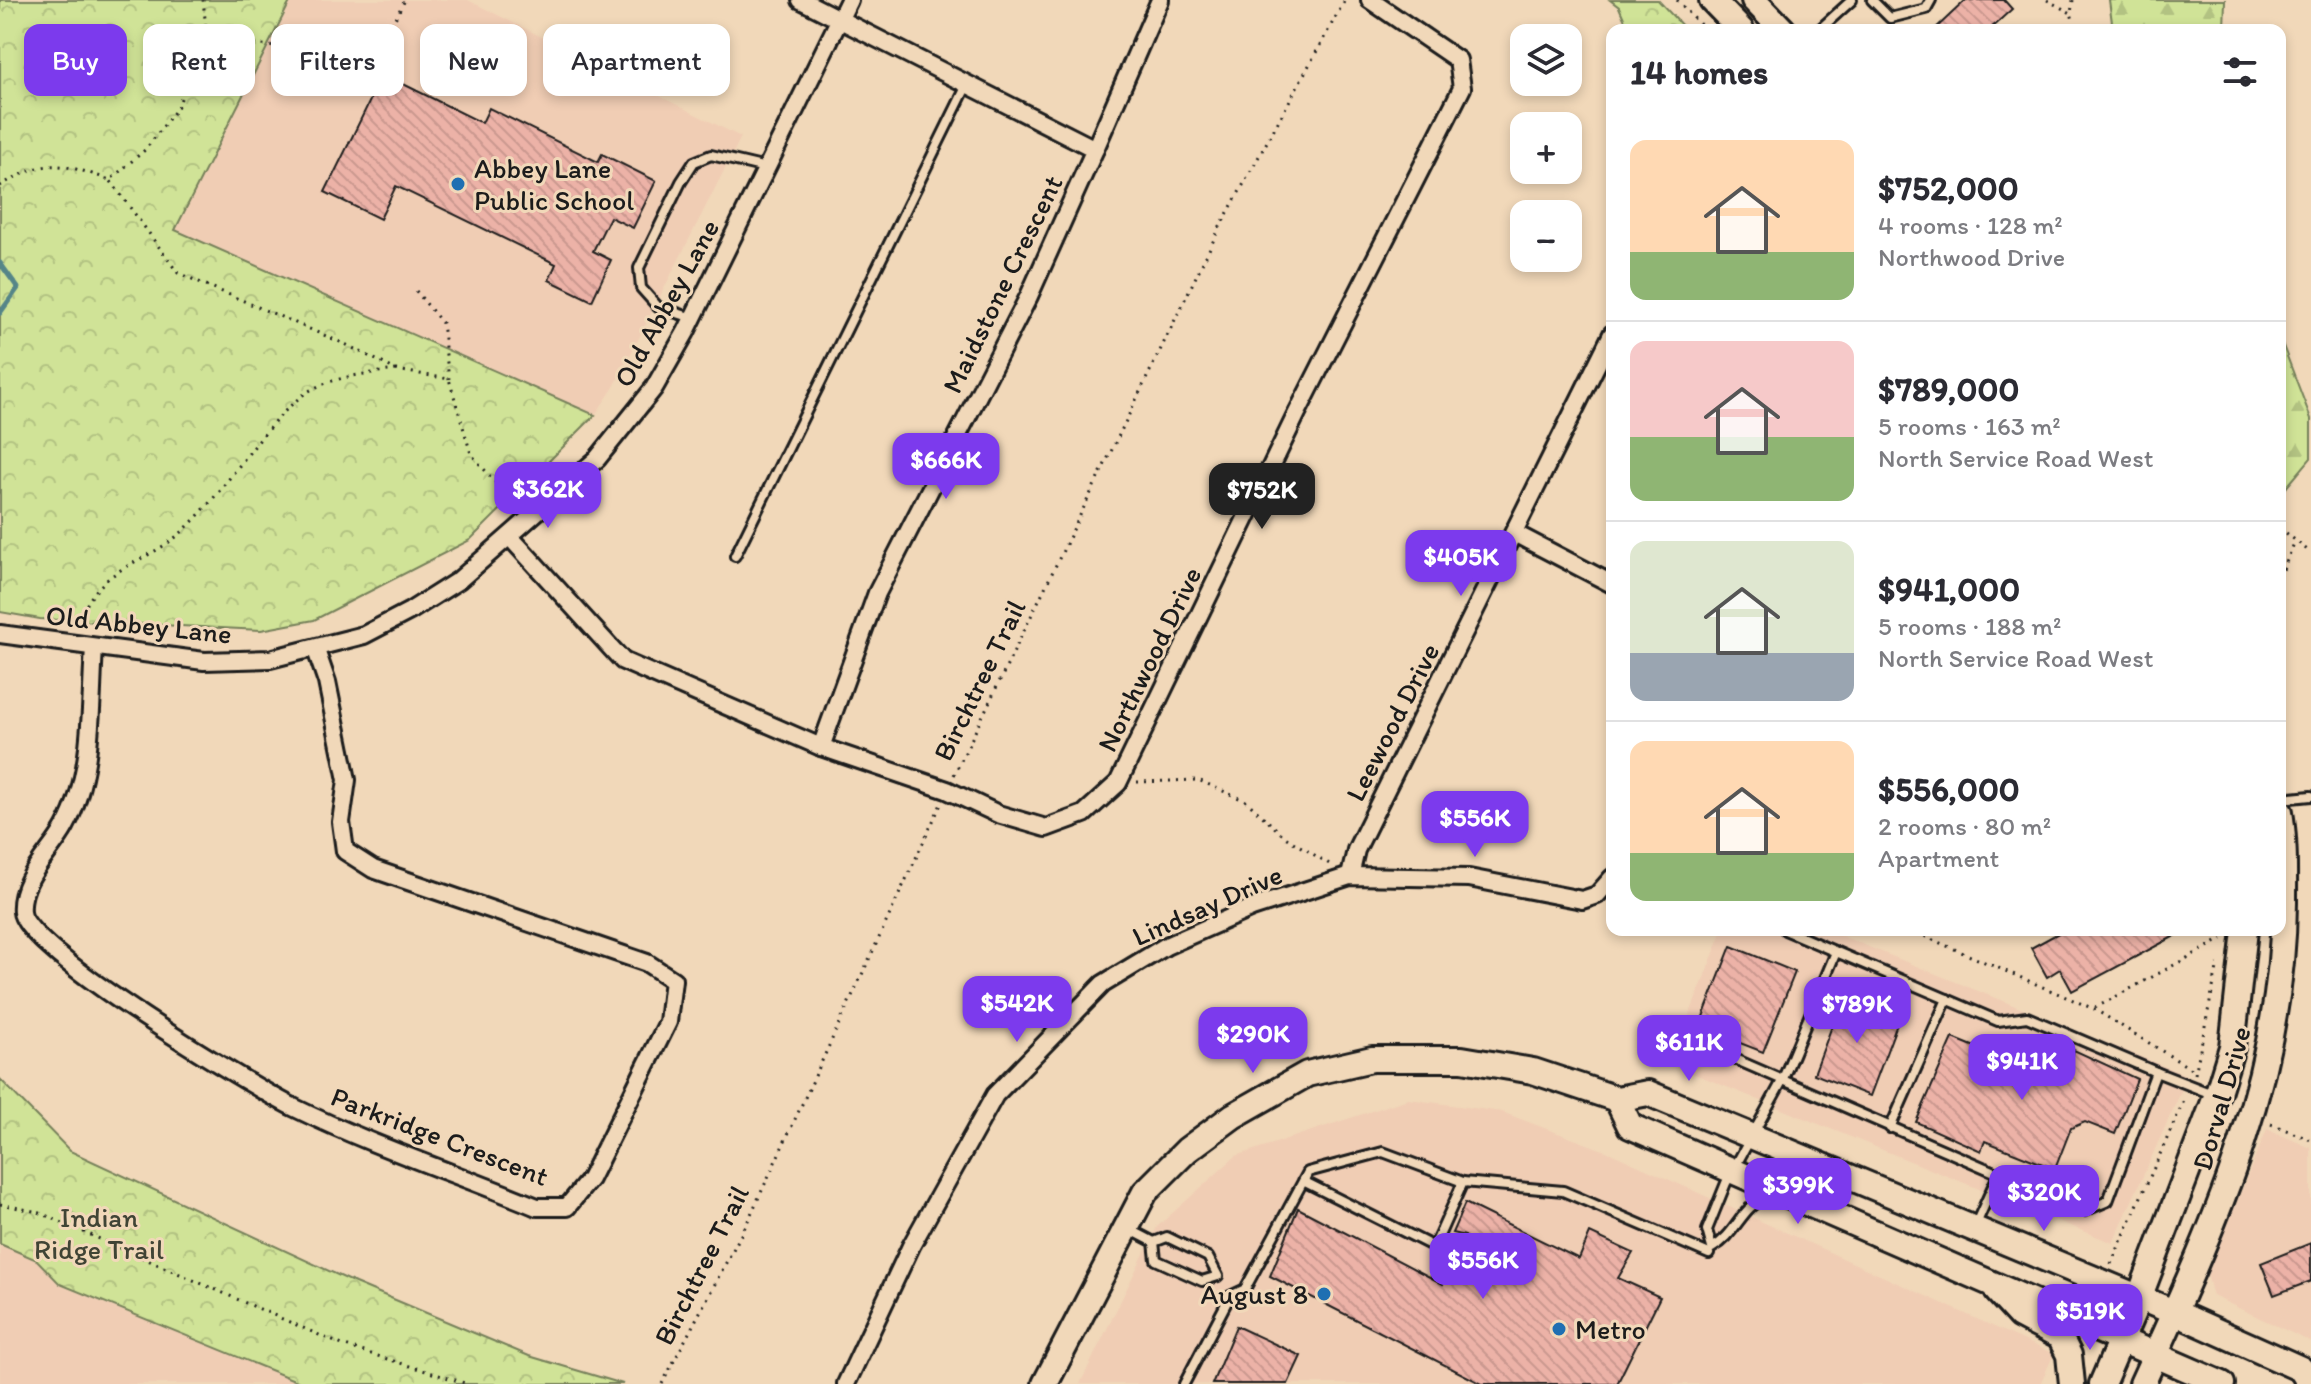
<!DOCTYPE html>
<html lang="en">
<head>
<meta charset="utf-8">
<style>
  body { margin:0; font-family:Itim,sans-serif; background:#f2f2f3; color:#2b2b33; height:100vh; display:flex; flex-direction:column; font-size:30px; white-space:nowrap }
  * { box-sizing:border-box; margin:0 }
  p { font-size:26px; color:#7c7c81 }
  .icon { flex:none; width:44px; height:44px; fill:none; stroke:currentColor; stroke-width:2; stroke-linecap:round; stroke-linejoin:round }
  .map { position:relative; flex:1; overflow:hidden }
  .drawer { position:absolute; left:1606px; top:24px; width:680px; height:912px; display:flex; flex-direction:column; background:#fff; border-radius:16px; box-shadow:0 4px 12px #0003 }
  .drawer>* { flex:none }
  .banner { position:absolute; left:24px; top:24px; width:760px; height:72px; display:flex; gap:16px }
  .controls { position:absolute; left:1510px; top:24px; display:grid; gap:16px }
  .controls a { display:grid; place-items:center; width:72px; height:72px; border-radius:16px; background:#fff; box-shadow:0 4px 12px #0003; font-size:40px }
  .price { position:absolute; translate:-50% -68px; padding:0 18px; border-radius:16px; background:#7c3aed; color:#fff; font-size:26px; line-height:52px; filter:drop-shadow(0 2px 4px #0008) }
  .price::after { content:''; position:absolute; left:50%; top:48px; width:24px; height:18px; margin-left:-12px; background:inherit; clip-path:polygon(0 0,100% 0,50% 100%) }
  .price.active { background:#222; color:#fff }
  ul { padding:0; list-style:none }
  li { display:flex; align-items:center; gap:24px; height:200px; padding:0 24px }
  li+li { border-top:2px solid #e1e1e2 }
  li span { display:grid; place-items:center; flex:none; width:224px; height:160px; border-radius:16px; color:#555 }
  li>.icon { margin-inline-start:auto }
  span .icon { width:96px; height:96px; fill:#fffc; stroke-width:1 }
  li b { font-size:34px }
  h2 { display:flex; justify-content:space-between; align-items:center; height:96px; padding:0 24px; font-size:34px }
  .pill { padding:0 28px; border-radius:16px; background:#fff; box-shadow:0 4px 12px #0003; font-size:28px; line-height:72px }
  .pill.active { background:#7c3aed; color:#fff }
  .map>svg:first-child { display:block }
</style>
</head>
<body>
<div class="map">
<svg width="2311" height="1384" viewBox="0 0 2311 1384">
  <defs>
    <pattern id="forest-firs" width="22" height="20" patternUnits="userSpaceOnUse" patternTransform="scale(2)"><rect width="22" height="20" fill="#d0e397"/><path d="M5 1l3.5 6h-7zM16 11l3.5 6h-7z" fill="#b2c282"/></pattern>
    <pattern id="park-crowns" width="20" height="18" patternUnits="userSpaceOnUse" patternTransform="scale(2)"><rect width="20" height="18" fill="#d0e397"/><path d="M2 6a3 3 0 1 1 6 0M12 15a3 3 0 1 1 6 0" fill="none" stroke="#b2c282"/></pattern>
    <pattern id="building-back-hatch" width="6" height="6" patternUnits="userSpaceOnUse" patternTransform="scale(2)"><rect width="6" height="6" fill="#ecb2a7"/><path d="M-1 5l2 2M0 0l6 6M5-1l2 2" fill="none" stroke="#ca988f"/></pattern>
  </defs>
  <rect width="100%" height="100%" fill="#f1d8b9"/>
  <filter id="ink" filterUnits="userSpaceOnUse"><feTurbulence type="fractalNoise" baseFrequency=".0125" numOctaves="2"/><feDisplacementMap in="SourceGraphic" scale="16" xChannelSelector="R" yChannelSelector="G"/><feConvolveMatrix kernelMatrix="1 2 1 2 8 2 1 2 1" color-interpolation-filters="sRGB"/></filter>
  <g filter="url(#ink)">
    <g fill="#f0cdb4">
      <path d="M291,0H468L741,137L614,387L595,415L175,230Z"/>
      <path d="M1723,930H1827L2188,1076L2113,1243L1670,1064Z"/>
      <path d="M1408,1099L1502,1112L1606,1151L2054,1354L2040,1384H1080L1157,1227L1236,1156Z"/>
      <path d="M2267,1129L2311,1148V1342L2213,1296L2207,1274Z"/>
      <path d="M0,1244L37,1260L60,1285L304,1384H0Z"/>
    </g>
    <g fill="url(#forest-firs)" stroke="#76805a" stroke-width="2">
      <path d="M2109,0H2225L2224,30H2113Z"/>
      <path d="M2280,338L2311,419V458L2280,495Z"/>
    </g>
    <g fill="url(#park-crowns)" stroke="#76805a" stroke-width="2">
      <path d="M0,0H291L175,230L595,415L470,540L314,620L261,630L40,619L0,612Z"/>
      <path d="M1610,0H1658L1686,30H1629L1619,7Z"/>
      <path d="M0,1079L70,1151L355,1283L529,1356L623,1384H304L60,1284L37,1260L0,1244Z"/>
    </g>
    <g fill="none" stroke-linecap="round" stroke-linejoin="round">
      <path stroke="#548588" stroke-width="5" d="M0,263L18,288L0,313"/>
    </g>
    <g fill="url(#building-back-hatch)" stroke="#1c1c1c" stroke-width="2">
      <path d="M1966,0H2004L2012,9L1989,30H1934Z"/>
      <path d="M383,74L482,123L489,108L598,162L602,154L656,181L633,228L610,217L593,251L611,260L592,301L549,280L556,264L396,186L380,219L325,192Z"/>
      <path d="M2064,930H2186L2072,991L2060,969L2047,977L2031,948Z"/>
      <path d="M1731,946L1795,972L1763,1052L1699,1027Z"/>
      <path d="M1844,994L1900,1016L1870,1096L1814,1074Z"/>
      <path d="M1953,1038L2061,1082L2074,1050L2137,1079L2115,1134L2085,1122L2071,1128L2055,1169L1985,1141L1981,1151L1916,1122Z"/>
      <path d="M1465,1203L1579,1259L1590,1233L1633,1253L1618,1278L1660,1297L1617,1384H1482L1270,1276L1298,1208L1443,1284L1465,1236L1452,1233Z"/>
      <path d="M2311,1243V1281L2274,1295L2261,1263Z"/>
      <path d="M1236,1326L1301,1356L1288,1384H1212Z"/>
    </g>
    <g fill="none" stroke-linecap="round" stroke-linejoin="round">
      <defs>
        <g id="lane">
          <path d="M1872,0L1890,18L1926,9L1931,0"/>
          <path d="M1819,30L1852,0"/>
          <path d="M693,318L658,307L641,288L639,268L681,182L694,162L711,155L766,168"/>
          <path d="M735,556L967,85"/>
          <path d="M2280,799L2311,796"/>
          <path d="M1785,930L1998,1021L2027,1017L2156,1072"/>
          <path d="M1700,1044L2084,1211L2108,1201L2156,1072L2212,1094"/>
          <path d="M1890,1128L1947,999"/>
          <path d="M1463,1182L1563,1191L1709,1254"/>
          <path d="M1771,1195C1739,1206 1739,1233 1712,1248L1707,1230L1726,1183L1782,1081L1836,952"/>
          <path d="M1975,1226L1998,1175"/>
          <path d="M1129,1229L1154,1242L1167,1237L1208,1257L1218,1276L1202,1281L1156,1260L1154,1242"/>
          <path d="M1184,1384L1230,1296L1245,1289L1308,1172L1383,1152L1463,1182L1434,1247L1303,1181"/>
        </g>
        <g id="street">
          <path d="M1095,149L1160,0"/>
          <path d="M1516,534L1612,584"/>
          <path d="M510,537L623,661L821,747L877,593L1029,296L1095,149L801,0"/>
          <path d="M0,634L204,661L270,659L364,635L410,611L459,580L597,459L654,388L686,332L849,0"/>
          <path d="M94,648C90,707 94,774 65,827C51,853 19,879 22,912C24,950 253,1087 295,1108C373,1146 457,1174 537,1207H567L590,1179L668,1022L673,980L647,963L373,869L345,851L341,822L347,780L327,682L316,650"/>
          <path d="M821,747L947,790L998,814L1046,828L1084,814L1118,783L1297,413L1462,88L1458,60L1370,0"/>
          <path d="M1350,876L1356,850L1612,334"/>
          <path d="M846,1384L911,1246L995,1095L1103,984L1166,946L1252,908L1350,876L1469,878L1582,900L1597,895L1612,878"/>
        </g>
        <g id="secondary">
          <path d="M1712,0L1741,30"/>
          <path d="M1754,0L1783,30"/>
          <path d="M1617,1099L1630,1126L2222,1384"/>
          <path d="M1997,1291L2020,1316L2060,1337L2069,1355L2072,1384"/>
          <path d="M1045,1384L1145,1192L1187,1150L1233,1116L1307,1074L1372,1059H1462L1533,1071L1617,1099L1648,1093L2176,1313L2301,1369L2310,1384"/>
          <path d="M2102,1384L2139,1298L2219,1089L2232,1047L2245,930"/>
          <path d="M2142,1384C2213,1227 2283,1079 2284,903C2284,873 2285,842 2280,812"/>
        </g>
      </defs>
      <use href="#lane" stroke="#1c1c1c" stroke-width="14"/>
      <use href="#street" stroke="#1c1c1c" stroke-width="22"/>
      <use href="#secondary" stroke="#1c1c1c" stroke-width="30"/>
      <g stroke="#1c1c1c" stroke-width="3" stroke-dasharray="2 6" stroke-linecap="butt">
        <path d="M1677,0L1705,30"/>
        <path d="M2047,0L2071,13"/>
        <path d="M2073,0L2071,13L2076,30"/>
        <path d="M207,37L372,61L405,0"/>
        <path d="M0,186C48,157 60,163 110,180L146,149L177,108L207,37L203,0"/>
        <path d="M416,291L442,323L449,379"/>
        <path d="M396,370L449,379L471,454L516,506"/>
        <path d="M2280,528L2311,553"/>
        <path d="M2280,577L2295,541"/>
        <path d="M78,627C95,563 147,567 186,528C225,491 259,432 298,399C323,377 364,374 396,370L347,345L178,273L110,180"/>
        <path d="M954,775L1220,227L1345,0"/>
        <path d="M1137,782L1198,780L1246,801L1285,837L1331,865"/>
        <path d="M1910,930L2094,1009L2196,1072"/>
        <path d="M2095,1008L2222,939"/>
        <path d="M2195,1074L2218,964"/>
        <path d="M2271,1124L2311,1140"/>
        <path d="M0,1204L38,1212L342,1345L468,1384"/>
        <path d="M2111,1264L2186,1096"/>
        <path d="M662,1384L746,1225L941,804"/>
      </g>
      <use href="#lane" stroke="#f1d8b9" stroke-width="8"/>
      <use href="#street" stroke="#f1d8b9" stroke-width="16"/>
      <use href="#secondary" stroke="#f1d8b9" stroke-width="24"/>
    </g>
  </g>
  <g fill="#1f6fb2" stroke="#f1d8b9" stroke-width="3">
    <circle cx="458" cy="184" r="8"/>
    <circle cx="1324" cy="1294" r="8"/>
    <circle cx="1559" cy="1329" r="8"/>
  </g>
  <g text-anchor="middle" stroke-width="6" stroke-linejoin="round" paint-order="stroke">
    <g font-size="28" fill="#1c1c1c" stroke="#f1d8b9" text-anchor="start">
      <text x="474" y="178">Abbey Lane<tspan x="474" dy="32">Public School</tspan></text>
      <text x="1308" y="1304" text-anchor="end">August 8</text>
      <text x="1575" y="1339">Metro</text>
    </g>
    <g font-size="28" fill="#1c1c1c" stroke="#f1d8b9">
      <text transform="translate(1002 284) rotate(-64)" y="10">Maidstone Crescent</text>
      <text transform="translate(666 303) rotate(-61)" y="10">Old Abbey Lane</text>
      <text transform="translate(139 624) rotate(6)" y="10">Old Abbey Lane</text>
      <text transform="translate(1149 659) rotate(-64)" y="10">Northwood Drive</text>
      <text transform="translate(979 680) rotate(-64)" y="10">Birchtree Trail</text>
      <text transform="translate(1392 722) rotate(-63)" y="10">Leewood Drive</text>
      <text transform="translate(1207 905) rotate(-24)" y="10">Lindsay Drive</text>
      <text transform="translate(2221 1098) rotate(-74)" y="10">Dorval Drive</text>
      <text transform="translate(440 1136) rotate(21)" y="10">Parkridge Crescent</text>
      <text transform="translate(701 1265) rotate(-63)" y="10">Birchtree Trail</text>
    </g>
    <g font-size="28" fill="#404435" stroke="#f1d8b9">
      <text x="99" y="1227">Indian<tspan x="99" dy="32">Ridge Trail</tspan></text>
    </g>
  </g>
</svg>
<div class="controls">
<a><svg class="icon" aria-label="layers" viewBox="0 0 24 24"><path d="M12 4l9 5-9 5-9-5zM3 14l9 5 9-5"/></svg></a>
<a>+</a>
<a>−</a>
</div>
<b class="price" style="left:946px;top:501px">$666K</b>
<b class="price" style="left:548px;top:530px">$362K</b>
<b class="price active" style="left:1262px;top:531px">$752K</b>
<b class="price" style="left:1461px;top:598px">$405K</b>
<b class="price" style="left:1475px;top:859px">$556K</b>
<b class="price" style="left:1017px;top:1044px">$542K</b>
<b class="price" style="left:1857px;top:1045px">$789K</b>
<b class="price" style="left:1253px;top:1075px">$290K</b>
<b class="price" style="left:1689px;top:1083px">$611K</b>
<b class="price" style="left:2022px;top:1102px">$941K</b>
<b class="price" style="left:1798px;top:1226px">$399K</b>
<b class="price" style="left:2044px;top:1233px">$320K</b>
<b class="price" style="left:1483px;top:1301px">$556K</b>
<b class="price" style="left:2090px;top:1352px">$519K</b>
<div class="banner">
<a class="pill active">Buy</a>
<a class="pill">Rent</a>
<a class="pill">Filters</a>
<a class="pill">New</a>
<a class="pill">Apartment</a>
</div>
<section class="drawer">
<h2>14 homes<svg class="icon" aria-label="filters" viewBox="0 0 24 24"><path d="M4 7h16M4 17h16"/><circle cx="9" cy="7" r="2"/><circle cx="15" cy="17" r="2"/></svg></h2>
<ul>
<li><span style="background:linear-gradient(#ffd9b3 70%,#8fb573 0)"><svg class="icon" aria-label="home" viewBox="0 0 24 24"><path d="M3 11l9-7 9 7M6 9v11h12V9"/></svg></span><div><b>$752,000</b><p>4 rooms · 128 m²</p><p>Northwood Drive</p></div></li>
<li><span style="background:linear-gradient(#f6c9c9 60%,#8fb573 0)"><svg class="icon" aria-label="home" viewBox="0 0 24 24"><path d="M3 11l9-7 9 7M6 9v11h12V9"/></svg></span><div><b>$789,000</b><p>5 rooms · 163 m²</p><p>North Service Road West</p></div></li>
<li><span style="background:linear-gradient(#dfe7d0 70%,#9aa5b1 0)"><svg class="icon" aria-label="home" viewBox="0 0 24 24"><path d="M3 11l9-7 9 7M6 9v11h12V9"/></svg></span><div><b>$941,000</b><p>5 rooms · 188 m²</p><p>North Service Road West</p></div></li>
<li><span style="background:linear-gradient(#ffd9b3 70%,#8fb573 0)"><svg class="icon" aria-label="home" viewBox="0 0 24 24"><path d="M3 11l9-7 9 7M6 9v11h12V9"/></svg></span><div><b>$556,000</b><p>2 rooms · 80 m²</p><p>Apartment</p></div></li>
</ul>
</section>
</div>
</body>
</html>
